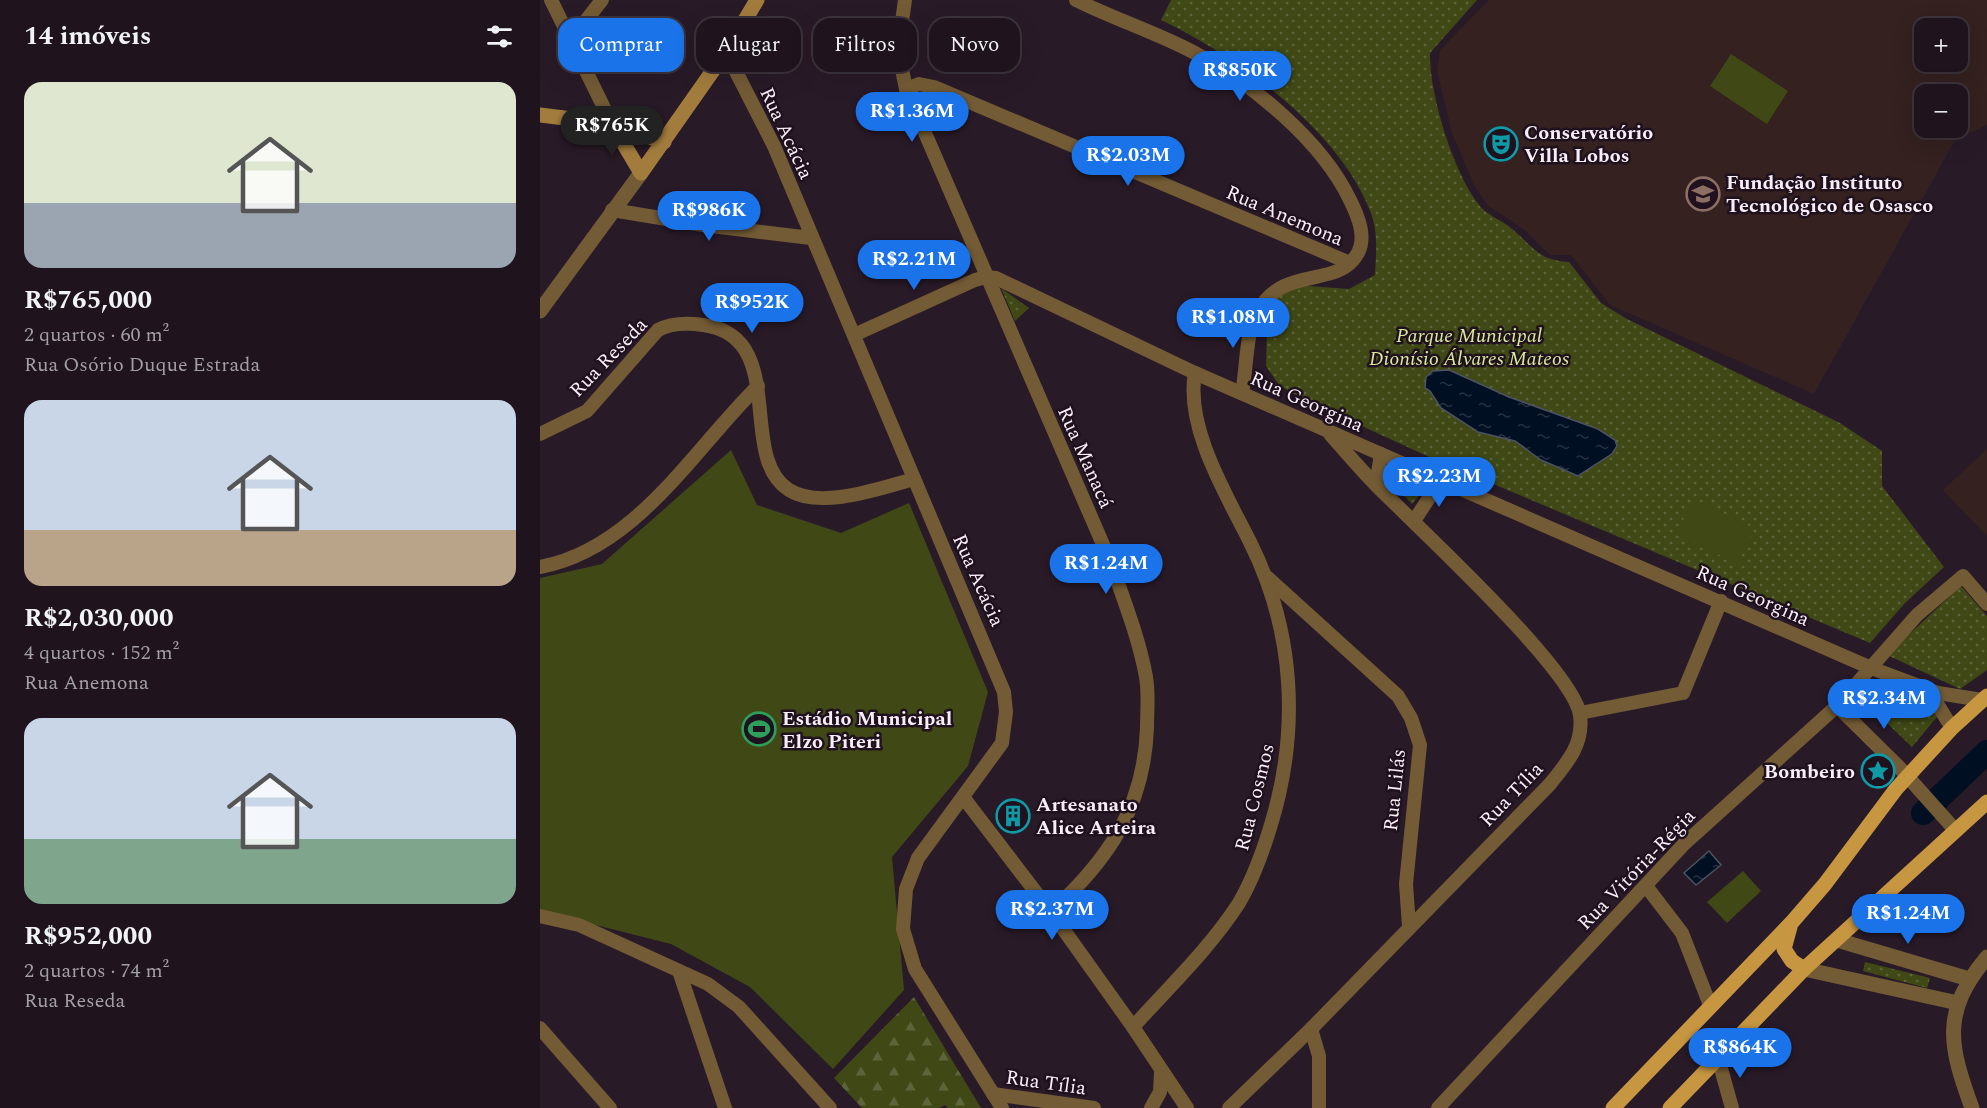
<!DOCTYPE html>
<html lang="pt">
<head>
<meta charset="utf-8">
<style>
  body { margin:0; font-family:Spectral,serif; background:#271d26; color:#f1f3f6; height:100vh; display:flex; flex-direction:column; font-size:22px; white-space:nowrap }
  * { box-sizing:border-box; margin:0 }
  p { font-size:20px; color:#a19ea4 }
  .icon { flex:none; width:33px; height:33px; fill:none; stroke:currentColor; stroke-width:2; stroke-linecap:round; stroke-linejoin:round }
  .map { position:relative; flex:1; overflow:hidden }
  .drawer { display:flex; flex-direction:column; background:#1f141d; width:540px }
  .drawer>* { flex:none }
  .banner { position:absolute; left:18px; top:18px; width:570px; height:54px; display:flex; gap:12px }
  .fabs { position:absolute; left:1374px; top:18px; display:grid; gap:12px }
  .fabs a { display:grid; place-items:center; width:54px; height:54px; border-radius:12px; background:#1f141d; box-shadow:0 6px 24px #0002,0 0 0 2px #3c333b; font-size:30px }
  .price { position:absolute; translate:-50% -51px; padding:0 14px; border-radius:21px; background:#1a73e8; color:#fff; font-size:20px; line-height:39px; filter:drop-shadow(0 2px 3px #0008) }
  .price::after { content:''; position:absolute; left:50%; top:36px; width:18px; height:14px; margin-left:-9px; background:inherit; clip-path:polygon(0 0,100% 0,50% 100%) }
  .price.selected { background:#222; color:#fff }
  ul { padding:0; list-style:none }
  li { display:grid; align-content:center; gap:12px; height:318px; padding:0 24px }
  li span { display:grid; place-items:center; height:186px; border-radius:18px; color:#555 }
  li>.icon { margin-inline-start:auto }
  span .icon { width:108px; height:108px; fill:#fffc; stroke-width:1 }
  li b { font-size:26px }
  h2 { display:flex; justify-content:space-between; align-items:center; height:72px; padding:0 24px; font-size:26px }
  .chip { padding:0 21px; border-radius:18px; background:#1f141d; box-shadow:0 6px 24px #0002,0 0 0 2px #3c333b; font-size:21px; line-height:54px }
  .chip.selected { background:#1a73e8; color:#fff }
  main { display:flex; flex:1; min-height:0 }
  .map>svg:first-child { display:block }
</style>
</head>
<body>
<main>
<section class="drawer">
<h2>14 imóveis<svg class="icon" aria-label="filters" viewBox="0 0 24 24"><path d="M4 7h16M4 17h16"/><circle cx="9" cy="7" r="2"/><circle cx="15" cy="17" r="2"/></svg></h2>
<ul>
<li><span style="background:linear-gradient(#dfe7d0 65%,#9aa5b1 0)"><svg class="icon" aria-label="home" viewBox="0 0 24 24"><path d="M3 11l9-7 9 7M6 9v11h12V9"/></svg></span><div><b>R$765,000</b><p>2 quartos · 60 m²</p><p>Rua Osório Duque Estrada</p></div></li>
<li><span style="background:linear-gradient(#c9d6e8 70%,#b9a48a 0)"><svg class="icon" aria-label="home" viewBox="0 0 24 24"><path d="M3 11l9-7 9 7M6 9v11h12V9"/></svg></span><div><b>R$2,030,000</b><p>4 quartos · 152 m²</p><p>Rua Anemona</p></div></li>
<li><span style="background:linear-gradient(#c9d6e8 65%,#7fa58c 0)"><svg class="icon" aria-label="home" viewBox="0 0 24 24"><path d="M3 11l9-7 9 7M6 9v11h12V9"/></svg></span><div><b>R$952,000</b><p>2 quartos · 74 m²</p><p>Rua Reseda</p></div></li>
</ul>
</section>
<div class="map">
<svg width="1447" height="1108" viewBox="0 0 1447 1108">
  <defs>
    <pattern id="grass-dots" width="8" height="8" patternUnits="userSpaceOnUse" patternTransform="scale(1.5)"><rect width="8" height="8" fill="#404916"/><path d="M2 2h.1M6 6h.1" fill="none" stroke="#5c6439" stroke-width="1.8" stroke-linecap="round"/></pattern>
    <pattern id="forest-firs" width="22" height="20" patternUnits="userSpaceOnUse" patternTransform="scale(1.5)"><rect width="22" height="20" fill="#404916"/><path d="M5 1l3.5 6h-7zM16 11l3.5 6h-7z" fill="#5c6439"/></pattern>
    <pattern id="water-ripples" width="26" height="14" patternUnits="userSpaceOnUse" patternTransform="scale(1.5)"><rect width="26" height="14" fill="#000f21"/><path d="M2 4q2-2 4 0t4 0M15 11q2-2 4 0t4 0" fill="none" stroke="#263242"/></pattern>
  </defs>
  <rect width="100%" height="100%" fill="#291a27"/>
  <g fill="#342120" fill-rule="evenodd">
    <path d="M949,0H1447V125L1415,140L1274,394L1070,305L1031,255H1010L985,230L947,205L933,183L912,133L897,71L900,50ZM1384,28H1418V62H1384ZM1384,94H1418V128H1384Z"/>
    <path d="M1447,449V534L1446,535L1403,490Z"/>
  </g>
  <g fill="url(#grass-dots)">
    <path d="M631,0H937L890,53C889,93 913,172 939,205C946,215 962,220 972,229C995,248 997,260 1029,262L1061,303L1087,319L1300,423L1342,451V486L1404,567L1365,603L1330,643L887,456L761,398L739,385L726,366L727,327L735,299L756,285L809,289L835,275C836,255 838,235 832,216C802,132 699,57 621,20Z"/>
    <path d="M461,288L489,308L475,321Z"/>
    <path d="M848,473L883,491L872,504L856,487Z"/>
    <path d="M1421,586L1447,616V670L1420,689L1347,655Z"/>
    <path d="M1345,682L1401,712L1372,747L1325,702Z"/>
    <path d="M1325,962L1390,978L1387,988L1323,971Z"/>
  </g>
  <path fill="url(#forest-firs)" d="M374,997L441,1108H408L405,1105L399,1108H322L294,1078Z"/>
  <g fill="#404916">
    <path d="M1191,54L1248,91L1227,124L1170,86Z"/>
    <path d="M191,450L217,505L301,533L369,503L448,692L428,766L352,857L364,990L293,1069L210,987L131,944L0,911V578L62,564Z"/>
    <path d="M1153,499L1214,528L1198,564L1136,535Z"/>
    <path d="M1203,871L1221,891L1187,923L1167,902Z"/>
  </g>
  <g fill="url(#water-ripples)" stroke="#4b5261" stroke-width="1.5">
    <path d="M909,370L969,397L1058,429L1075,440L1077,446L1072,454L1038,476L1001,460L975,441L938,432L901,408L890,391L885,388L886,377L893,371Z"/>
    <path d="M1169,851L1181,865L1156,885L1144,873Z"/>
  </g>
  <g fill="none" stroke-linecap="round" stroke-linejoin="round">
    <path stroke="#000f21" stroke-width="24" d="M1383,813L1447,752"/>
    <g stroke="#735b35" stroke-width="14">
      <path d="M11,0L72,124"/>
      <path d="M365,0L358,50L366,89L571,563C584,601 599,638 606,677C609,694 607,711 607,728C604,808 568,860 511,912"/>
      <path d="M536,0C574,19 615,32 653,52C711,82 782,141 810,200C818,216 828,239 816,256C794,289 743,264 717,313C705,336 707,368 702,393"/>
      <path d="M30,41L62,0"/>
      <path d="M186,52L234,146L464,692L466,712L462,743L378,858L366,889L363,929L375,969L462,1108"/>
      <path d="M366,89L379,84L394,87L810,263"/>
      <path d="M72,210L163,225L271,238"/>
      <path d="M314,335L435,280L446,277L456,278L655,373L1331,668L1398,693L1442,700"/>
      <path d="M0,434L47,411L118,330C131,323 149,323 163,325C250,336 196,457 249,490C281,510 341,488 374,479"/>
      <path d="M836,485L841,454"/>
      <path d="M874,521L900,481"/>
      <path d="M0,567C96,549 153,450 218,386"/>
      <path d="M728,578L858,696L871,718L880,745L866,884L869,926"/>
      <path d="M1383,690L1396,702L1412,728"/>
      <path d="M1297,706L1359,767L1416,831"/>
      <path d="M1040,713L1143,693L1181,601"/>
      <path d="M423,797L511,912L593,1027L647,1108"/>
      <path d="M1106,886L1142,933L1170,1005"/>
      <path d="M0,916L39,925L168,984L199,1007L290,1108"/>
      <path d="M139,971L185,1108"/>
      <path d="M593,1027C629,987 670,948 699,903C713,879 722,854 730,828C760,732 755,632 710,542C686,494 645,427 655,373"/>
      <path d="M0,1028L70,1108"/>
      <path d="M771,1029L779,1056V1108"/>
      <path d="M1178,1058L1192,1108"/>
      <path d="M453,1094L554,1108"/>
      <path d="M611,1108L620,1092L621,1072"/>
      <path d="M689,1108L771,1029L1010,784C1027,763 1044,744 1040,715C1033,669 876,526 836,485C820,469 805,451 790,434"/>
      <path d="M898,1108L1144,844L1297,706L1377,615L1423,576L1447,604"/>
    </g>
    <g stroke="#735b35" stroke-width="15">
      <path d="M0,311L101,173"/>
      <path d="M1297,940L1429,979"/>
      <path d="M1264,969L1418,1003"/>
      <path d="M1432,1108C1409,1045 1401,1012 1447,957"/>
    </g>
    <g stroke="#a27c3d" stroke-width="15">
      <path d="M0,115L72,124L124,142"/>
      <path d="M72,124L101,173L186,52L217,0"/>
    </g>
    <g stroke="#c79641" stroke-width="15">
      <path d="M1250,927L1244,949L1252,961L1264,969"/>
      <path d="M1073,1108L1253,921L1285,884L1356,789L1412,728L1447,696"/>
      <path d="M1130,1108L1264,969L1447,802"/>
    </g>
  </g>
  <defs>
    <symbol id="theatre-ring" viewBox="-11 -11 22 22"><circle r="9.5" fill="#1f111e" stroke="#0f9aa8" stroke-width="1.5"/><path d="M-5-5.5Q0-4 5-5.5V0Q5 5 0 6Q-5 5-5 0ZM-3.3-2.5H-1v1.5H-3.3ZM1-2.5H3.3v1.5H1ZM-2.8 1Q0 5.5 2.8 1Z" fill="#0f9aa8"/></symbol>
    <symbol id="school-ring" viewBox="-11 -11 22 22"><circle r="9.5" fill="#1f111e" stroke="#8d6e63" stroke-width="1.5"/><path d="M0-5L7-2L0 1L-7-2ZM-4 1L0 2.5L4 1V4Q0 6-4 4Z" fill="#8d6e63"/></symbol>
    <symbol id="stadium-ring" viewBox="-11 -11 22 22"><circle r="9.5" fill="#1f111e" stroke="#2e9e5b" stroke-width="1.5"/><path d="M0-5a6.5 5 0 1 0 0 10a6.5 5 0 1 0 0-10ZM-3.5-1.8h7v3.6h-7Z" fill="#2e9e5b"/></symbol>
    <symbol id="sight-ring" viewBox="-11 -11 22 22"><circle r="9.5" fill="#1f111e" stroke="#0f9aa8" stroke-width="1.5"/><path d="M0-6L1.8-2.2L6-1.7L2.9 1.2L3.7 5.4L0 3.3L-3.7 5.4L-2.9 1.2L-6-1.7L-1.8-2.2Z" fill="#0f9aa8"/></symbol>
    <symbol id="building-ring" viewBox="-11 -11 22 22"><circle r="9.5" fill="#1f111e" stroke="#0f9aa8" stroke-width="1.5"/><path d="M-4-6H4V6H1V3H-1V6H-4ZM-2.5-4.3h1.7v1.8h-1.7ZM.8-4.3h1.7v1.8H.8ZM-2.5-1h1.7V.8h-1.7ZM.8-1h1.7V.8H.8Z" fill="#0f9aa8"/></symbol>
  </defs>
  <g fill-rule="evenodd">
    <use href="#theatre-ring" x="942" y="125" width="38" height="38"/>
    <use href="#school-ring" x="1144" y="175" width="38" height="38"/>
    <use href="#stadium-ring" x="200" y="710" width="38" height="38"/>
    <use href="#sight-ring" x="1319" y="752" width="38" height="38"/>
    <use href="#building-ring" x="454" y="797" width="38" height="38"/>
  </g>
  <g text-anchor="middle" stroke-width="5" stroke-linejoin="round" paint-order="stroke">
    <g font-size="20" font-weight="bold" fill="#f9eef7" stroke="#1f111e" text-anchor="start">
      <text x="984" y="139">Conservatório<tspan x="984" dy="23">Villa Lobos</tspan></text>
      <text x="1186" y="189">Fundação Instituto<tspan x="1186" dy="23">Tecnológico de Osasco</tspan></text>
      <text x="242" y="725">Estádio Municipal<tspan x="242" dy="23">Elzo Piteri</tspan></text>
      <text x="1315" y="778" text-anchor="end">Bombeiro</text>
      <text x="496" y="811">Artesanato<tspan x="496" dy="23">Alice Arteira</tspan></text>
    </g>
    <g font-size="20" fill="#f9eef7" stroke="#1f111e">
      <text transform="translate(247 133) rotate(65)" y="7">Rua Acácia</text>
      <text transform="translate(745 215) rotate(23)" y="7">Rua Anemona</text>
      <text transform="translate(68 357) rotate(-46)" y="7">Rua Reseda</text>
      <text transform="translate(767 401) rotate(24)" y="7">Rua Georgina</text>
      <text transform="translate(546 457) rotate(66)" y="7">Rua Manacá</text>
      <text transform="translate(439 580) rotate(66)" y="7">Rua Acácia</text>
      <text transform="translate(1213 595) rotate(24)" y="7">Rua Georgina</text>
      <text transform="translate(854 790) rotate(-84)" y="7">Rua Lilás</text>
      <text transform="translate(971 794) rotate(-46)" y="7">Rua Tília</text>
      <text transform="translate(714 797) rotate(-76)" y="7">Rua Cosmos</text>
      <text transform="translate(1096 869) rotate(-46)" y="7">Rua Vitória-Régia</text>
      <text transform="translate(506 1082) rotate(8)" y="7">Rua Tília</text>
    </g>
    <g font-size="20" font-style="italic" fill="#d9eb98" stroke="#1f111e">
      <text x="929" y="342">Parque Municipal<tspan x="929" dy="23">Dionísio Álvares Mateos</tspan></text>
    </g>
  </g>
</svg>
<div class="fabs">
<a>+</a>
<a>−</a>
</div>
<b class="price" style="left:700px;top:102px">R$850K</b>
<b class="price" style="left:372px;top:143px">R$1.36M</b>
<b class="price selected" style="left:72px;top:157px">R$765K</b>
<b class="price" style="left:588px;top:187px">R$2.03M</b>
<b class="price" style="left:169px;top:242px">R$986K</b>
<b class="price" style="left:374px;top:291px">R$2.21M</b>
<b class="price" style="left:212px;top:334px">R$952K</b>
<b class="price" style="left:693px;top:349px">R$1.08M</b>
<b class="price" style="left:899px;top:508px">R$2.23M</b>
<b class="price" style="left:566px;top:595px">R$1.24M</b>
<b class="price" style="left:1344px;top:730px">R$2.34M</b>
<b class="price" style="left:512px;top:941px">R$2.37M</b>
<b class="price" style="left:1368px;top:945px">R$1.24M</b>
<b class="price" style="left:1200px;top:1079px">R$864K</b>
<div class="banner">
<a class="chip selected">Comprar</a>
<a class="chip">Alugar</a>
<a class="chip">Filtros</a>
<a class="chip">Novo</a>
</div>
</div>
</main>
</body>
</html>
